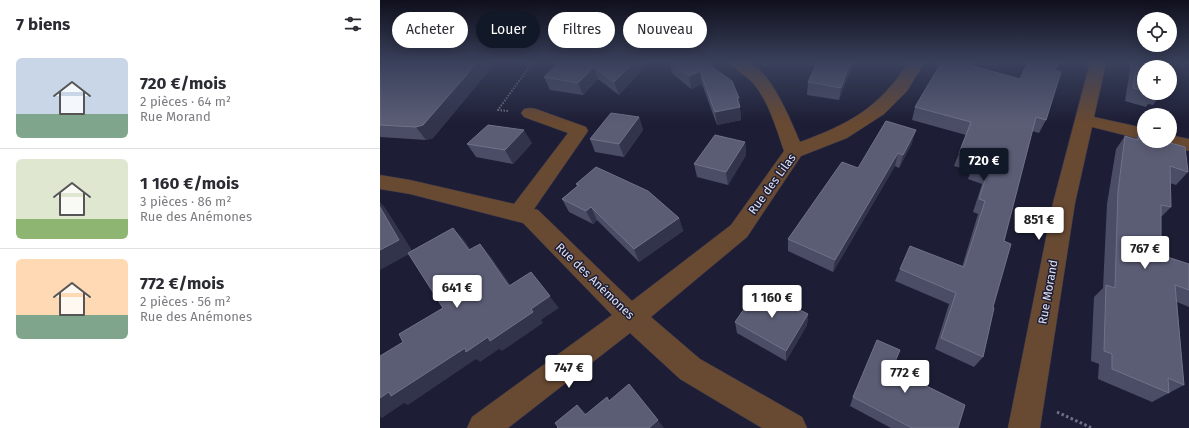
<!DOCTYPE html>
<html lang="fr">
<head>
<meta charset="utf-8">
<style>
  body { margin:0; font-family:"Fira Sans",sans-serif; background:#f2f2f3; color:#2b2b33; height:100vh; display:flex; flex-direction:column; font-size:15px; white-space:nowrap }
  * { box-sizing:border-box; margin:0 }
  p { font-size:13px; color:#7c7c81 }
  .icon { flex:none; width:22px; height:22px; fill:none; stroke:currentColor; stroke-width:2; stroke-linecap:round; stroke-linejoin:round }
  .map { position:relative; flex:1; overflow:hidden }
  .panel { display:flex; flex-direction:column; background:#fff; width:380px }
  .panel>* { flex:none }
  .guide { position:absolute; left:12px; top:12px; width:380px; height:36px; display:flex; gap:8px }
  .tools { position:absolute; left:757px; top:12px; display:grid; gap:8px }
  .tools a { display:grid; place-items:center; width:40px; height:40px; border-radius:50%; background:#fff; box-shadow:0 2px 10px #0003; font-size:20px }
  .price { position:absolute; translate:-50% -34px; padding:0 9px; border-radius:4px; background:#fff; color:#222; font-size:13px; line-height:26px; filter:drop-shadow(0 1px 2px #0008) }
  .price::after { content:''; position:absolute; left:50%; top:24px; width:12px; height:9px; margin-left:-6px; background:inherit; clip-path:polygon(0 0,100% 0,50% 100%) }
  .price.selected { background:#111827; color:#fff }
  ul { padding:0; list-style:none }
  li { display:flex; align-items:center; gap:12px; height:100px; padding:0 16px }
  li+li { border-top:1px solid #e1e1e2 }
  li span { display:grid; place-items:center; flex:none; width:112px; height:80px; border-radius:6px; color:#555 }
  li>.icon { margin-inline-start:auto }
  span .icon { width:48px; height:48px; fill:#fffc; stroke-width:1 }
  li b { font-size:17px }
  h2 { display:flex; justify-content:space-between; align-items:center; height:48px; padding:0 16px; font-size:17px }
  .chip { padding:0 14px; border-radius:18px; background:#fff; box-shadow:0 2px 10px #0003; font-size:14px; line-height:36px }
  .chip.selected { background:#111827; color:#fff }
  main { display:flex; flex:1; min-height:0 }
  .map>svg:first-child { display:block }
</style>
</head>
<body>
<main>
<section class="panel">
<h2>7 biens<svg class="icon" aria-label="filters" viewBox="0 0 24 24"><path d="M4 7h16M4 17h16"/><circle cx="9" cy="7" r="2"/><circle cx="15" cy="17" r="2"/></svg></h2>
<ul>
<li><span style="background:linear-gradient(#c9d6e8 70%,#7fa58c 0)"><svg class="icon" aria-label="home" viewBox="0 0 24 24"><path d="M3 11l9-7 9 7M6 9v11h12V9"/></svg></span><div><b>720 €/mois</b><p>2 pièces · 64 m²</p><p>Rue Morand</p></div></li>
<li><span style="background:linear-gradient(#dfe7d0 75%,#8fb573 0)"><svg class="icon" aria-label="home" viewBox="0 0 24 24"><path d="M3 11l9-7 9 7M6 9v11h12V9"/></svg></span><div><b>1 160 €/mois</b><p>3 pièces · 86 m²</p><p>Rue des Anémones</p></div></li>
<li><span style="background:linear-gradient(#ffd9b3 70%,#7fa58c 0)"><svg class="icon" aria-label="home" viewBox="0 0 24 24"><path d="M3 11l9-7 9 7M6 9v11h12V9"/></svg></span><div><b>772 €/mois</b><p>2 pièces · 56 m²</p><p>Rue des Anémones</p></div></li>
</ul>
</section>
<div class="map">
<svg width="809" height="428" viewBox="0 0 809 428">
  <rect width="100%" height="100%" fill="#1d1e35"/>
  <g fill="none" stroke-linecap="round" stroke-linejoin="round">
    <defs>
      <g id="minor">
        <path d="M350,63C355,63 364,61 369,63C391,71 411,121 420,142C469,124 499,108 528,63H544L527,91L504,114L467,138L421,156L367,237L271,317L320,359L422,417L427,428H382L300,379L250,333L128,428H87L92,417L232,315L143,223L30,194L0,189V175L30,180L134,204L188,133L144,117L141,113L144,109L150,108L156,109L206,127L208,131L154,209L158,210L252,301L351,225L404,151C396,128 389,102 373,83C367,76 356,71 350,63Z"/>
        <path d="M710,63H726L714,117L764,128V140L712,127L695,203L660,428H628L673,203Z"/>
        <path d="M790,135L809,139V151L783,145L781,141H790Z"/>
      </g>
    </defs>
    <use href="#minor" stroke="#38394f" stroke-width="1"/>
    <path stroke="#6f7185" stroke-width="2" stroke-dasharray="1.5 1.5" stroke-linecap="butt" d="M128,111L118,110L152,63"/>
    <path stroke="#6f7185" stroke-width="3" stroke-dasharray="2.5 2.5" stroke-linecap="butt" d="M677,412L712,428"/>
    <use href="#minor" fill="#684932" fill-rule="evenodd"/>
  </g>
  <g fill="#4b4d66">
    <path d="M0,63H115L53,138L46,140L0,137Z"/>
    <path d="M179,63H268L239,95L218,79L203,95L170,90L164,77Z"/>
    <path d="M290,63H327L359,98L361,120L337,125L322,84L311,89L292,73Z"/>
    <path d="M437,63H473L459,100L427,95L428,82Z"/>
    <path d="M751,63H784L764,67V93H782L773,105L768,104L766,107L745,101Z"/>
    <path d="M591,65L640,79L675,70L666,120L659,133L652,131L624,241L613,307L603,357L594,367L555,349L569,304L515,281L520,269L582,267L598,214L593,212L602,184L588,179L591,171L574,166L586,135L532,120L535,107Z"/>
    <path d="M259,117L263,130L244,157L215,152L210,139Z"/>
    <path d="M759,134L808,172L796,185L790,183L791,207L781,217V255L809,264V307L797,302L804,385L772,402L718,379L719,364L711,361L714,297L723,288L727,204L736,149L745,136L755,139Z"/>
    <path d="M365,142L366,155L348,185L317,177L314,164Z"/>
    <path d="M152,143L133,164L96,157L87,144Z"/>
    <path d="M532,143L519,168L515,166L453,272L408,251V239L478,168Z"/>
    <path d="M196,184L299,218L303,231L259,262L217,220L213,224L189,212L182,199L197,186Z"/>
    <path d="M428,314L427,325L406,361L357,333L355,322Z"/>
    <path d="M473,397L578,428H511L470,406Z"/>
  </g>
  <g fill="#32344c">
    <path d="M97,63H115L53,138L46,140L36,127Z"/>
    <path d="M253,63H268L239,95L234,82Z"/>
    <path d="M470,63H473L459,100L461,88Z"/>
    <path d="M214,67L218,79L203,95L198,83Z"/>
    <path d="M320,71L322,84L311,89L309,76Z"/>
    <path d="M357,98H359L361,120L337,125L335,112Z"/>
    <path d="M259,117L263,130L244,157L239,144Z"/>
    <path d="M144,130L152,143L133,164L125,150Z"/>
    <path d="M536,130L532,143L519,168L523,155Z"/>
    <path d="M365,142L366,155L348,185L346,172Z"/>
    <path d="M518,153L515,166L453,272L455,260Z"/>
    <path d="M0,202L6,209L33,252L0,270Z"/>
    <path d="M211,207L217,220L213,224L206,211Z"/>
    <path d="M299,218L303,231L259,262L254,249Z"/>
    <path d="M73,228L85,241L100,263L89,250Z"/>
    <path d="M100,244L111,257L139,297L129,286Z"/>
    <path d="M151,272L179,308L161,320L163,323L122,351L119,349L100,362L96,359L28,405L24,403L2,418L0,417V398L151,309Z"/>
    <path d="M428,314L427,325L406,361V351Z"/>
    <path d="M197,405L207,414L205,415Z"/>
    <path d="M278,420L284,428H269Z"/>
  </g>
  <g fill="#5b5d75" stroke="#707288">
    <path d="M0,63H97L43,125L36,127L0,125Z"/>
    <path d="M179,63H253L234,82L214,67L198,83L164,77Z"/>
    <path d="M292,63H327L352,81L359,98H357L360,107L335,112L320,71L309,76Z"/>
    <path d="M437,63H470L461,88L428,82Z"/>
    <path d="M561,63H590L589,65L640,79L647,64H650L651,63H678L675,70L681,72L666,120L656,117L624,241L631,244L613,307L614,308L603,357L561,338L576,293L520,269L530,246L584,267L605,201L599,199L608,171L594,166L597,158L579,153L591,122L535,107Z"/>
    <path d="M757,63H784V67H764V91L753,88Z"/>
    <path d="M231,113L259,117L239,144L210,139Z"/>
    <path d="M506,121L536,130L523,155L518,153L455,260L408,239L462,162L478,168Z"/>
    <path d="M108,125L144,130L125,150L87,144Z"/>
    <path d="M759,134L764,136V141H783L805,147L808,172L790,166L791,207L781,205V255L809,264V290L795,285L804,385L788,378L789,393L732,369V354L724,351L726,285L735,288L738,191L745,136L758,140Z"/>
    <path d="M335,135L365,142L346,172L314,164Z"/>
    <path d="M216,167L268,191L299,218L254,249L211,207L206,211L182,199L199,185L196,184Z"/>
    <path d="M0,207L19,240L0,250Z"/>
    <path d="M73,228L89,250L100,244L129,286L151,272L170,296L151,309L153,312L110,341L108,337L86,352L85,348L11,396L9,392L0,398V356L23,342L19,334L63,308L28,253Z"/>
    <path d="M378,289L428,314L406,351L355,322Z"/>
    <path d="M497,340L520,350L512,369L585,405L578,428H532L473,397Z"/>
    <path d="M249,384L278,420L269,428H177L178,427L175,423L197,405L205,415L227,397L229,401Z"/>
  </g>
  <linearGradient id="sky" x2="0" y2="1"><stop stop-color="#10101d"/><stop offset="0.51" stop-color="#3a415c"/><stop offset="1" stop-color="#3a415c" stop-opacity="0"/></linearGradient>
  <rect width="809" height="123" fill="url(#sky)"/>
  <g text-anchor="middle" stroke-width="3" stroke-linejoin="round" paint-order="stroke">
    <g font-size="12" fill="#e0e2f2" stroke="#1d1e35">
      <text transform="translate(392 184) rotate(-54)" y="4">Rue des Lilas</text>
      <text transform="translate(215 281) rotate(44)" y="4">Rue des Anémones</text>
      <text transform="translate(668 292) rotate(-80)" y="4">Rue Morand</text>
    </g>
  </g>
</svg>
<div class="tools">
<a><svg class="icon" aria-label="locate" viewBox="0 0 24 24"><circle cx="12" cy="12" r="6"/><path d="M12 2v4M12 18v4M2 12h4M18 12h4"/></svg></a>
<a>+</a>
<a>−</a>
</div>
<b class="price selected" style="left:604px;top:182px">720 €</b>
<b class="price" style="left:659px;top:241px">851 €</b>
<b class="price" style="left:765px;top:270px">767 €</b>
<b class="price" style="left:77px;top:309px">641 €</b>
<b class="price" style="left:392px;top:319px">1 160 €</b>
<b class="price" style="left:189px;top:389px">747 €</b>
<b class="price" style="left:525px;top:394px">772 €</b>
<div class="guide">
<a class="chip">Acheter</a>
<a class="chip selected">Louer</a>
<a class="chip">Filtres</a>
<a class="chip">Nouveau</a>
</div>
</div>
</main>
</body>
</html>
